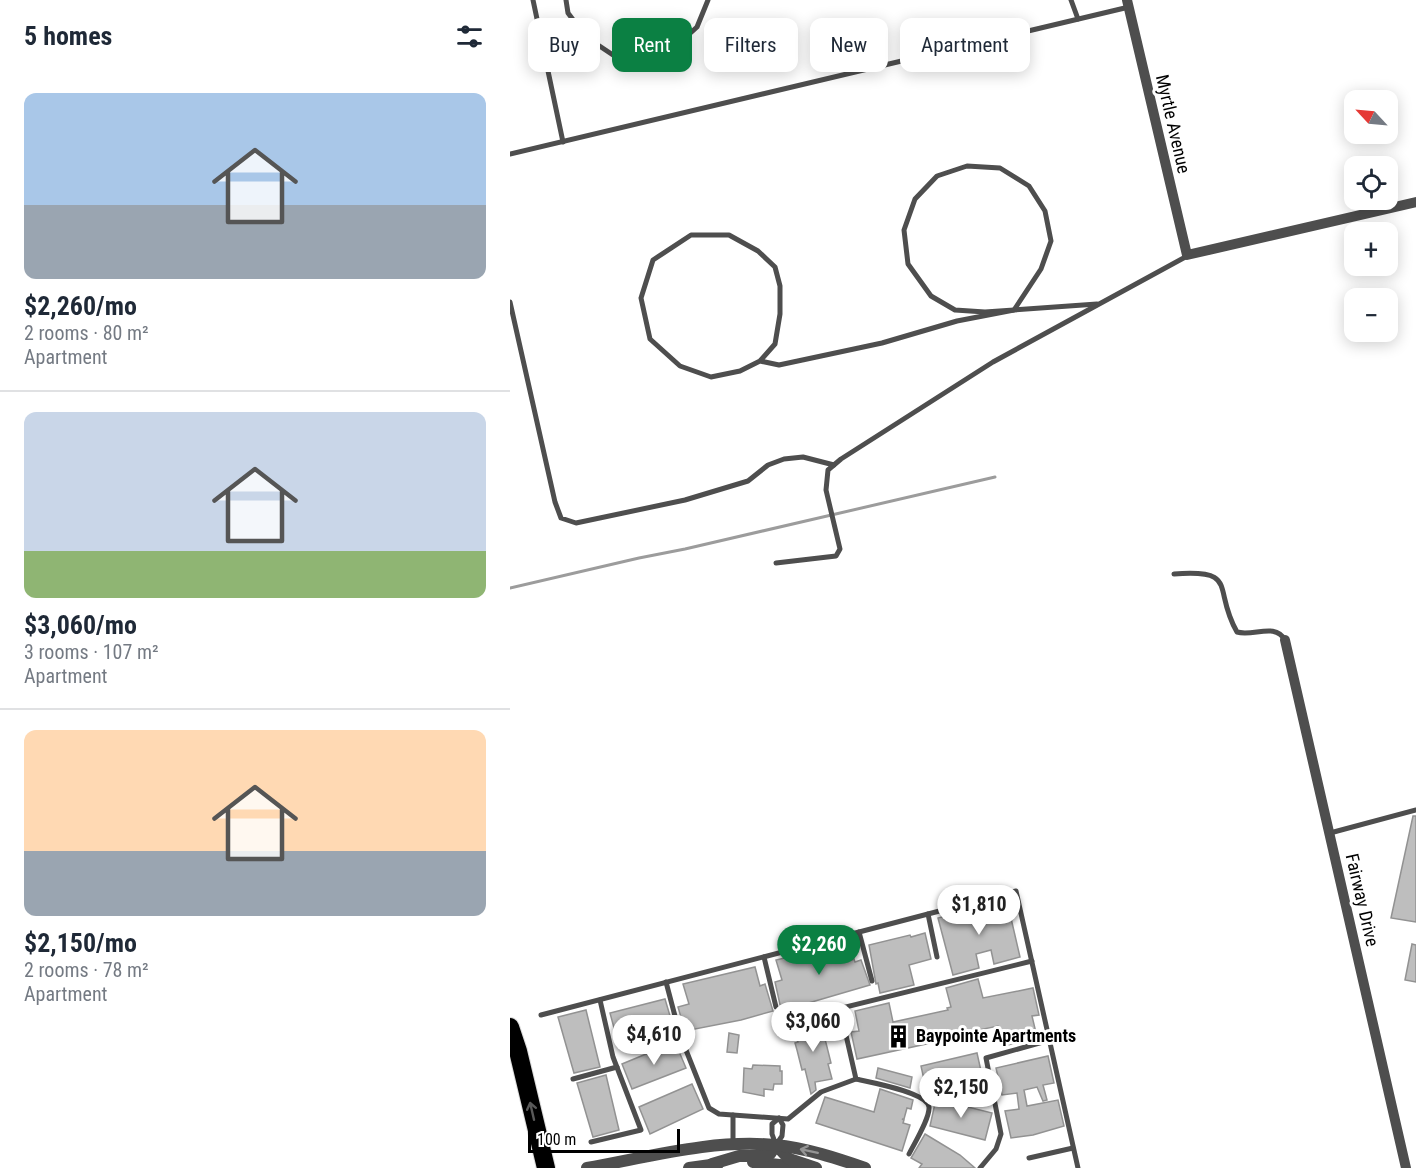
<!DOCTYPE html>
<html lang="en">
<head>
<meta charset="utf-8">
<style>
  body { margin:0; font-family:"Roboto Condensed",sans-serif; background:#f2f2f3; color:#1f2937; height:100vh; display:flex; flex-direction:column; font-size:22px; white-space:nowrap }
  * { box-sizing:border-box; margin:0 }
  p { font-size:20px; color:#747a83 }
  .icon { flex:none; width:33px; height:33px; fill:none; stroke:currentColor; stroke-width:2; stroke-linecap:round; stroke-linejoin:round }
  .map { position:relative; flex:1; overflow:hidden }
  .panel { display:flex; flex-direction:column; background:#fff; width:510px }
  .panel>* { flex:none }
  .top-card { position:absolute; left:18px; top:18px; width:570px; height:54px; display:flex; gap:12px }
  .needle { width:39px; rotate:296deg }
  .buttons { position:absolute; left:834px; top:90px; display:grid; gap:12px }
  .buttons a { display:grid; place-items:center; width:54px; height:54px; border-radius:12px; background:#fff; box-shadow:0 3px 15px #0003; font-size:30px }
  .scale { position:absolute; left:18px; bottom:15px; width:152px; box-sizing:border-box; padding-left:6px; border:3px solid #000; border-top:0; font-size:16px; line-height:21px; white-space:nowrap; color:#000; -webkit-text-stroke:4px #fff; paint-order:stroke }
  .price { position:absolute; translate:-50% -51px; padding:0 14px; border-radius:21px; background:#fff; color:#222; font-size:20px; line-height:39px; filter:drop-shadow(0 2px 3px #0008) }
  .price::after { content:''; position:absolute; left:50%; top:36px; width:18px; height:14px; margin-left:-9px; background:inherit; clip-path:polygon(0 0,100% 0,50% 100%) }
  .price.active { background:#0b8043; color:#fff }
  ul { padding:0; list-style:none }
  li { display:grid; align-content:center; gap:12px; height:318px; padding:0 24px }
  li+li { border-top:2px solid #e0e1e3 }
  li span { display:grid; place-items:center; height:186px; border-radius:12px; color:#555 }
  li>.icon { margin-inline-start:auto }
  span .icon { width:108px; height:108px; fill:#fffc; stroke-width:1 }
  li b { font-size:26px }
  h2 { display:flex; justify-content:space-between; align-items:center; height:72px; padding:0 24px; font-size:26px }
  .chip { padding:0 21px; border-radius:12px; background:#fff; box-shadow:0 3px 15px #0003; font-size:21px; line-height:54px }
  .chip.active { background:#0b8043; color:#fff }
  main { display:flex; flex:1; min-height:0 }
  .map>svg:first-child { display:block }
</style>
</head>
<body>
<main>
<section class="panel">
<h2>5 homes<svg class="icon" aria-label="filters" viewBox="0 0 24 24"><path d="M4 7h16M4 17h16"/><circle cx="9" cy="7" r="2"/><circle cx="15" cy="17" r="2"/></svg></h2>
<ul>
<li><span style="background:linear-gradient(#a9c7e8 60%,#9aa5b1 0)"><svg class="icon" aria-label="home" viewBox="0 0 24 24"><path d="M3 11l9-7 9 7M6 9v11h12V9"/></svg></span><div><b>$2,260/mo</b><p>2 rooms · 80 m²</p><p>Apartment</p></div></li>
<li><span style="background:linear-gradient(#c9d6e8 75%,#8fb573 0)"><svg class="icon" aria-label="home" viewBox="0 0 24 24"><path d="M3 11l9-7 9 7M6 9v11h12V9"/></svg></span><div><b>$3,060/mo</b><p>3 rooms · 107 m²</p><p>Apartment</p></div></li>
<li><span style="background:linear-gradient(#ffd9b3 65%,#9aa5b1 0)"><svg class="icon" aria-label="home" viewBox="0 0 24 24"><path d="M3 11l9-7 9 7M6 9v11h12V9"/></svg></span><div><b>$2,150/mo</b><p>2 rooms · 78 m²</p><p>Apartment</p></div></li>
</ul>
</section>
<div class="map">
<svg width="906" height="1168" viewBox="0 0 906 1168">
  <rect width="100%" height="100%" fill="#fff"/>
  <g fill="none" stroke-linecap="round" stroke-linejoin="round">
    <path stroke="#9c9c9c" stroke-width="3" d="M0,588L129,558L175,549L485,477"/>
  </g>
  <g fill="#bebebe" stroke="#929292" stroke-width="1.5">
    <path d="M903,816H906V922L881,918Z"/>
    <path d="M497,901L510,957L484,964L481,950L466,954L469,968L443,975L428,918Z"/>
    <path d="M415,933L421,959L399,965L404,985L370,993L368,983L366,984L359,945L400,935L401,937Z"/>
    <path d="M337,943L342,960L344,959L345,962L351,960L360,985L295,1004L271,1009L265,982L272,980L266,960Z"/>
    <path d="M902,944L906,945V982L895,980Z"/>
    <path d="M245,967L250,986L255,984L263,1011L231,1020L175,1031L168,1007L179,1004L173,984Z"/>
    <path d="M468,979L473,998L523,988L529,1015L522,1016L527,1037L494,1046L488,1026L434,1037L435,1039L421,1043L347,1059L341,1032L349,1031L345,1011L379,1003L383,1022L438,1010L437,1008L441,1007L436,988Z"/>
    <path d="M155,999L163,1026L107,1039L100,1013Z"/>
    <path d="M76,1010L90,1067L64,1073L48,1017Z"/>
    <path d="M308,1021L311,1036H314L316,1043L321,1063L318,1064L322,1079L305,1082L306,1090L301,1094L295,1069L292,1070L287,1050L285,1043L288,1042L283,1026Z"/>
    <path d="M219,1033L229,1035L227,1053L217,1052Z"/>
    <path d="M165,1042L176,1068L122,1089L112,1064Z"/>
    <path d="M467,1053L473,1080L417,1093L411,1066Z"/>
    <path d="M538,1056L544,1083L533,1085L537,1100L533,1101L527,1087L514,1090L517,1106L548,1100L554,1126L523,1135L501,1138L495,1111L509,1109L507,1093L492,1095L486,1068Z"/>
    <path d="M243,1065L270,1066V1071H272V1084H264L263,1090L254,1089V1096L233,1092L234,1068L242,1069Z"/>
    <path d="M368,1068L402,1077L400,1088L366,1078Z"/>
    <path d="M96,1075L109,1130L83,1137L67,1083Z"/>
    <path d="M182,1084L193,1109L140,1134L129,1107Z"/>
    <path d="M370,1089L403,1100L401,1109L397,1108L394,1119H392L394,1120L393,1123L400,1125L392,1151L306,1123L315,1097L364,1112Z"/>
    <path d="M426,1099L482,1113L475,1140L420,1126Z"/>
    <path d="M415,1134L450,1155L465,1168H409L412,1164L401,1158Z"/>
  </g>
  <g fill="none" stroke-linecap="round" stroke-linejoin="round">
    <defs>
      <path id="motorway" d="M0,1027L8,1051L36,1168"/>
    </defs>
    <use href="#motorway" stroke="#dbdbdb" stroke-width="20"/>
    <g stroke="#4e4e4e" stroke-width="5">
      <path d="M23,0L53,142"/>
      <path d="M56,0L58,13L76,37L103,55L138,59L165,47L187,27L198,0"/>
      <path d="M561,0L568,19"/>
      <path d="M0,154L619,7"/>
      <path d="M457,166L490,168L519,186L535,211L541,241L531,269L504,310L475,312L445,310L421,296L398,264L394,230L405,199L427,176Z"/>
      <path d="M0,302L45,502L51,518L66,523L175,500L238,481L258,465L274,459L293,457L324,465"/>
      <path d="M250,361L265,344L270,314V286L265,267L248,251L219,235H181L143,260L131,298L140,339L170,366L201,377L230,371L250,361L269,365L372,343L447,321L504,310L587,304"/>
      <path d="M266,563L326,556L330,549L316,490L318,470L331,459L483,362L679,255"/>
      <path d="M664,574C730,569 702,589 727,632C743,637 765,622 775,640"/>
      <path d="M820,833L906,810"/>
      <path d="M418,914L427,957"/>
      <path d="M349,932L362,981"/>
      <path d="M254,957L266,1007"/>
      <path d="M156,982L170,1035L199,1108L209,1114L278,1119L311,1092L346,1079"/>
      <path d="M330,1009L346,1079C359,1082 417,1092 419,1107C420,1118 404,1144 399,1154"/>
      <path d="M31,1015L506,891L568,1168"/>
      <path d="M279,1021L522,961"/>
      <path d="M63,1079L107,1067"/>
      <path d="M269,1118L273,1125L272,1136L266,1145L262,1134V1124Z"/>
      <path d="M81,1142L131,1130L103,1057L90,1000"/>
      <path d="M223,1143V1115"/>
      <path d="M519,1158L563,1148"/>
      <path d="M470,1168L486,1149L491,1134L476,1058L540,1040"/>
    </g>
    <g stroke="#4e4e4e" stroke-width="10">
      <path d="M617,0L677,255L906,202"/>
      <path d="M775,640L896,1168"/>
    </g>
    <g stroke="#4e4e4e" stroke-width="12">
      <path d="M243,1162L288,1167"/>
      <path d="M202,1164L229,1156H255L260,1154L266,1145L279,1159L306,1168"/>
      <path d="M77,1168C139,1157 203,1139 265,1145C296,1148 326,1158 355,1168"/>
      <path d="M179,1168L208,1164"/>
    </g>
    <use href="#motorway" stroke="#000" stroke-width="18"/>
  </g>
  <defs><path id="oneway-shaft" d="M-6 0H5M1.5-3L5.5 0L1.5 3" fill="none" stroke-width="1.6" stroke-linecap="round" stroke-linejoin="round" transform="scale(1.5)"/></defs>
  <use stroke="#595959" href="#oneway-shaft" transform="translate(22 1111) rotate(-103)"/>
  <use stroke="#959595" href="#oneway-shaft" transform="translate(299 1151) rotate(-168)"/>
  <defs>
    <symbol id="building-bare" viewBox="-9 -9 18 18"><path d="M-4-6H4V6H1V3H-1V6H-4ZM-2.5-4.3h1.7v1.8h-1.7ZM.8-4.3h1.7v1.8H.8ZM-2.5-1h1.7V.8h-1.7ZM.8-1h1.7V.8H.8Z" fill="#000" stroke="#fff" stroke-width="2.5" paint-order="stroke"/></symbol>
  </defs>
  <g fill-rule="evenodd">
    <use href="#building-bare" x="372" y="1020" width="33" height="33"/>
  </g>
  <g text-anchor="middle" stroke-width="6" stroke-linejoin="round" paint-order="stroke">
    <g font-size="18" fill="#000" stroke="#fff">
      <text transform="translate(663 124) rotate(77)" y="6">Myrtle Avenue</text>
      <text transform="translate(852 900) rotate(77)" y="6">Fairway Drive</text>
    </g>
    <g font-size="18" font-weight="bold" fill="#000" stroke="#fff" text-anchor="start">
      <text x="406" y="1042">Baypointe Apartments</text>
    </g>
  </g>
</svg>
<div class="buttons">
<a><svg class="needle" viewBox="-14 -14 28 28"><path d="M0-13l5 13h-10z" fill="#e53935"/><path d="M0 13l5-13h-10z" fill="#747a83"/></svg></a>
<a><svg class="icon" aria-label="locate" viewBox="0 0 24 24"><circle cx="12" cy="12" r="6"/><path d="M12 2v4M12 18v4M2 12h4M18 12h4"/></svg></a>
<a>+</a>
<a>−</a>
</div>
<div class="scale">100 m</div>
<b class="price" style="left:469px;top:936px">$1,810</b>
<b class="price active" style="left:309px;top:976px">$2,260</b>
<b class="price" style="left:303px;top:1053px">$3,060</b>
<b class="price" style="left:144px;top:1066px">$4,610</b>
<b class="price" style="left:451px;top:1119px">$2,150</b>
<div class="top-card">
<a class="chip">Buy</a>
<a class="chip active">Rent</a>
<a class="chip">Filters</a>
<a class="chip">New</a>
<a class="chip">Apartment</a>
</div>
</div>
</main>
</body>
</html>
